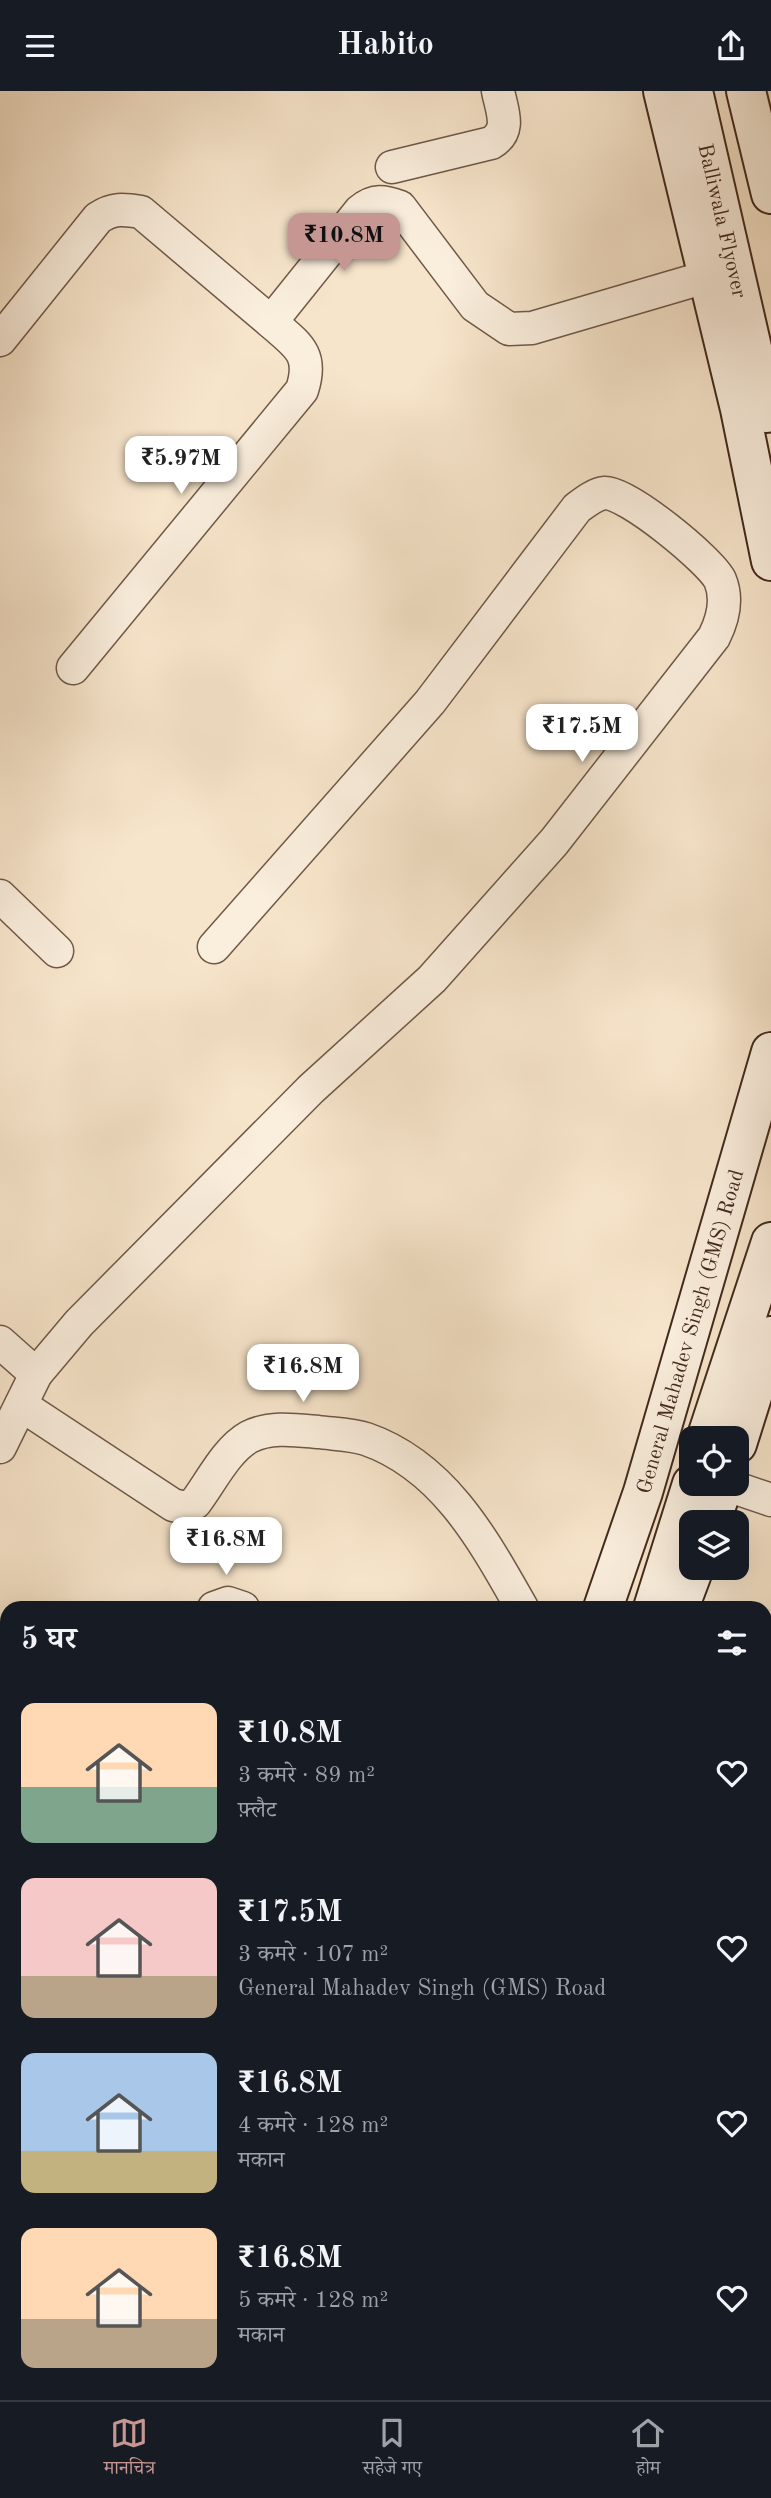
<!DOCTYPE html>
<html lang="hi">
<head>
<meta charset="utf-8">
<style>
  body { margin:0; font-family:"Old Standard TT","Noto Serif Devanagari",serif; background:#242831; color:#f1f3f6; height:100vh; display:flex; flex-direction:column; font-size:26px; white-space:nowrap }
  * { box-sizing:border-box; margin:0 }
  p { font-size:23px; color:#9ea1a6 }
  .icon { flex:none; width:38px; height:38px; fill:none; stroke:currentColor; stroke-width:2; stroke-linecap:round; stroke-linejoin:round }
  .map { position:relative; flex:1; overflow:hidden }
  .details { position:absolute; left:0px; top:1510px; width:772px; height:800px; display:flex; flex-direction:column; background:#171b24; border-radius:21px 21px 0 0; box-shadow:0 7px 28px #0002 }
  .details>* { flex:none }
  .fabs { position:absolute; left:679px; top:1335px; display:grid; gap:14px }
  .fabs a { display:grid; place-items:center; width:70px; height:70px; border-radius:14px; background:#171b24; box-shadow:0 7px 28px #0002; font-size:35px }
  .price { position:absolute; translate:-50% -60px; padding:0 16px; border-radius:14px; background:#fff; color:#222; font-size:23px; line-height:46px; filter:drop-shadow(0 2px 4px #0008) }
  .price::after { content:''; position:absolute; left:50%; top:42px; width:21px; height:16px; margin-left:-10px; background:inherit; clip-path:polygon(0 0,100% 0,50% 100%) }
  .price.selected { background:#c59692; color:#111 }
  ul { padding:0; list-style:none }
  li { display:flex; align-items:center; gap:21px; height:175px; padding:0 21px }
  li span { display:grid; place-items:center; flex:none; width:196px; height:140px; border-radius:14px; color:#555 }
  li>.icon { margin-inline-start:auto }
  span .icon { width:84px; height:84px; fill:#fffc; stroke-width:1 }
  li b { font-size:30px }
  h2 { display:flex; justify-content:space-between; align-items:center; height:84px; padding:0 21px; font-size:30px }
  header { display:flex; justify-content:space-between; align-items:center; height:91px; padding:0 21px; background:#171b24; font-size:32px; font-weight:700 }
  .dock { display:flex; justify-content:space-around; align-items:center; height:98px; border-top:2px solid #363941; background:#171b24; font-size:19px; color:#9ea1a6 }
  .dock a { display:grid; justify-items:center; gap:4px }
  .dock .selected { color:#c59692 }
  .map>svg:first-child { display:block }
</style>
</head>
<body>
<header><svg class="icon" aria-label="menu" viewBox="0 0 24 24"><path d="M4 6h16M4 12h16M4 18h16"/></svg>Habito<svg class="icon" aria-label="share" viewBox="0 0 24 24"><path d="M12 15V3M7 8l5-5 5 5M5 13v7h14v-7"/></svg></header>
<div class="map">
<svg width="771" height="2309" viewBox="0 0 771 2309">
  <rect width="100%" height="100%" fill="#f7e5cb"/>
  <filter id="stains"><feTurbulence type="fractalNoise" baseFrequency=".00286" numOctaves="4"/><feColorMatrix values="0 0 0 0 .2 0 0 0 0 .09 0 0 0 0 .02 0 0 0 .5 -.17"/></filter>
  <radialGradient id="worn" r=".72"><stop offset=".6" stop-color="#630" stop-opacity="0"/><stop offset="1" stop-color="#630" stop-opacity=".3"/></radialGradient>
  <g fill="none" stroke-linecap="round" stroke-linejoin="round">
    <defs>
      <path id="lane" d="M0,2020L7,2040"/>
      <g id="street">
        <path d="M392,76L491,52C512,40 502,20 498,0"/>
        <path d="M0,249L98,127C113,117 123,118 141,121L271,231L360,120C374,108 384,110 400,116L475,215L509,238L532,237L706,186"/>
        <path d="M73,577L302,299C314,262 297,254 271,231"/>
        <path d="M0,805L57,860"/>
        <path d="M0,1251L36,1283"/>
        <path d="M21,1314L173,1414L185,1417L195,1412C211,1391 226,1359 249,1346C270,1335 296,1339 318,1341C333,1343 351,1343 366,1348C444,1375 484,1450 522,1517"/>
        <path d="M0,1356L36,1283L79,1232L311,998L432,888L554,751L714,546C723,528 728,508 720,489C710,469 627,401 605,402C595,403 585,411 577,417L430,611L214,856"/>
        <path d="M724,1393L771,1409"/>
        <path d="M214,1517L228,1512L243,1517"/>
        <path d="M0,1666L7,1664"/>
        <path d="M765,1938L771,1936"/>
        <path d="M427,2303L436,2309"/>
        <path d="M704,2309L708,2303"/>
      </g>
      <g id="secondary">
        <path d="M663,0L740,318L771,470"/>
        <path id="s1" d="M693,0L767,322"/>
        <path d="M746,0L771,103"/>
        <path d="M706,1348L771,1151"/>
        <path d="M737,1353L771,1245"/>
        <path d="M710,1432L724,1393"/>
        <path id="s2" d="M603,1517L643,1401L771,961"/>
        <path d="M653,1517L692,1393"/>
        <path d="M679,1517L694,1477"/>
        <path d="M189,2309L191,2303"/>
        <path d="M243,2309L246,2303"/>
      </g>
    </defs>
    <use href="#lane" stroke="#6f5848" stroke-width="19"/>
    <use href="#street" stroke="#6f5848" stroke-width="35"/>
    <use href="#secondary" stroke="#42291d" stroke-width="42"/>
    <use href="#lane" stroke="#faeedd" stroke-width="16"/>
    <use href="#street" stroke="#faeedd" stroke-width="32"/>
    <use href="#secondary" stroke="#faeedd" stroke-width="38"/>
  </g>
  <g text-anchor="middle" stroke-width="6" stroke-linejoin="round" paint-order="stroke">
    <g font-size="21" fill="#42291d" stroke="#faeedd">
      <text dy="7" stroke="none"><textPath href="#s1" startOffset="133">Balliwala Flyover</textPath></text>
      <text dy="7" stroke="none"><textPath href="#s2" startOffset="290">General Mahadev Singh (GMS) Road</textPath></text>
    </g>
  </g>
  <rect width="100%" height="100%" filter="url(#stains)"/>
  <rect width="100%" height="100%" fill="url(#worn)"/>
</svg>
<div class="fabs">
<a><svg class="icon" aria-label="locate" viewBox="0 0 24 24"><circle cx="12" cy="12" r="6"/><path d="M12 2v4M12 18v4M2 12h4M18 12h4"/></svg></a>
<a><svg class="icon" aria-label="layers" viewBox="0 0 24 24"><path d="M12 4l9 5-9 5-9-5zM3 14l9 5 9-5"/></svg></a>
</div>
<b class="price selected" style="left:344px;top:182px">₹10.8M</b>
<b class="price" style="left:181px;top:405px">₹5.97M</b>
<b class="price" style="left:582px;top:673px">₹17.5M</b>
<b class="price" style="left:303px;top:1313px">₹16.8M</b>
<b class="price" style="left:226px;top:1486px">₹16.8M</b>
<section class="details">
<h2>5 घर<svg class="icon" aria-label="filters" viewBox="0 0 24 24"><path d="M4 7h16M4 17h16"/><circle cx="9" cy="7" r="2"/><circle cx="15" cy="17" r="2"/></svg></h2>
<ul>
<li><span style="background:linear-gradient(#ffd9b3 60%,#7fa58c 0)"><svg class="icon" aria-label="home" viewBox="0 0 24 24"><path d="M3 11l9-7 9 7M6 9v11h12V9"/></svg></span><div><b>₹10.8M</b><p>3 कमरे · 89 m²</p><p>फ़्लैट</p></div><svg class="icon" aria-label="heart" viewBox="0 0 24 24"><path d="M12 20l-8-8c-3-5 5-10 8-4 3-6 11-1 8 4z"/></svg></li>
<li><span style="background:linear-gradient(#f6c9c9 70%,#b9a48a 0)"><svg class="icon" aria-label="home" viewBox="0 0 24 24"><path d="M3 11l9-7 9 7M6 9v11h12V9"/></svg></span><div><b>₹17.5M</b><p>3 कमरे · 107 m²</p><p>General Mahadev Singh (GMS) Road</p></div><svg class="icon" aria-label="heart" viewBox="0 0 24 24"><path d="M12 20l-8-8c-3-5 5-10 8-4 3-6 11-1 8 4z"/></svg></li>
<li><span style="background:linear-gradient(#a9c7e8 70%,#c2b280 0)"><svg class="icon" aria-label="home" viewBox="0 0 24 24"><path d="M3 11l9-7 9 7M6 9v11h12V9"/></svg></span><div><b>₹16.8M</b><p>4 कमरे · 128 m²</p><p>मकान</p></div><svg class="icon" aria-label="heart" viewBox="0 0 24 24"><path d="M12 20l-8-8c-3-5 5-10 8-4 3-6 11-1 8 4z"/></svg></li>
<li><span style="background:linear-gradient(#ffd9b3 65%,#b9a48a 0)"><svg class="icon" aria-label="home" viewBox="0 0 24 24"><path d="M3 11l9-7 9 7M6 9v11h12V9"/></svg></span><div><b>₹16.8M</b><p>5 कमरे · 128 m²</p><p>मकान</p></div><svg class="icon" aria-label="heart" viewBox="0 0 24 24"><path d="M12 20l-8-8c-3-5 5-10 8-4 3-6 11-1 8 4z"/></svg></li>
</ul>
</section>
</div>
<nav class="dock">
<a class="selected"><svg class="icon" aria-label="map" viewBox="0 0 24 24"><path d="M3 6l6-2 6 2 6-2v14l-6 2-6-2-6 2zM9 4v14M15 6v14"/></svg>मानचित्र</a>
<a><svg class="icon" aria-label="saved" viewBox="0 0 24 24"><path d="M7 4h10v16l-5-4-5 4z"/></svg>सहेजे गए</a>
<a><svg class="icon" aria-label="home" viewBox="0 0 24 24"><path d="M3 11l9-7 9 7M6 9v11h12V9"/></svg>होम</a>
</nav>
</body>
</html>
